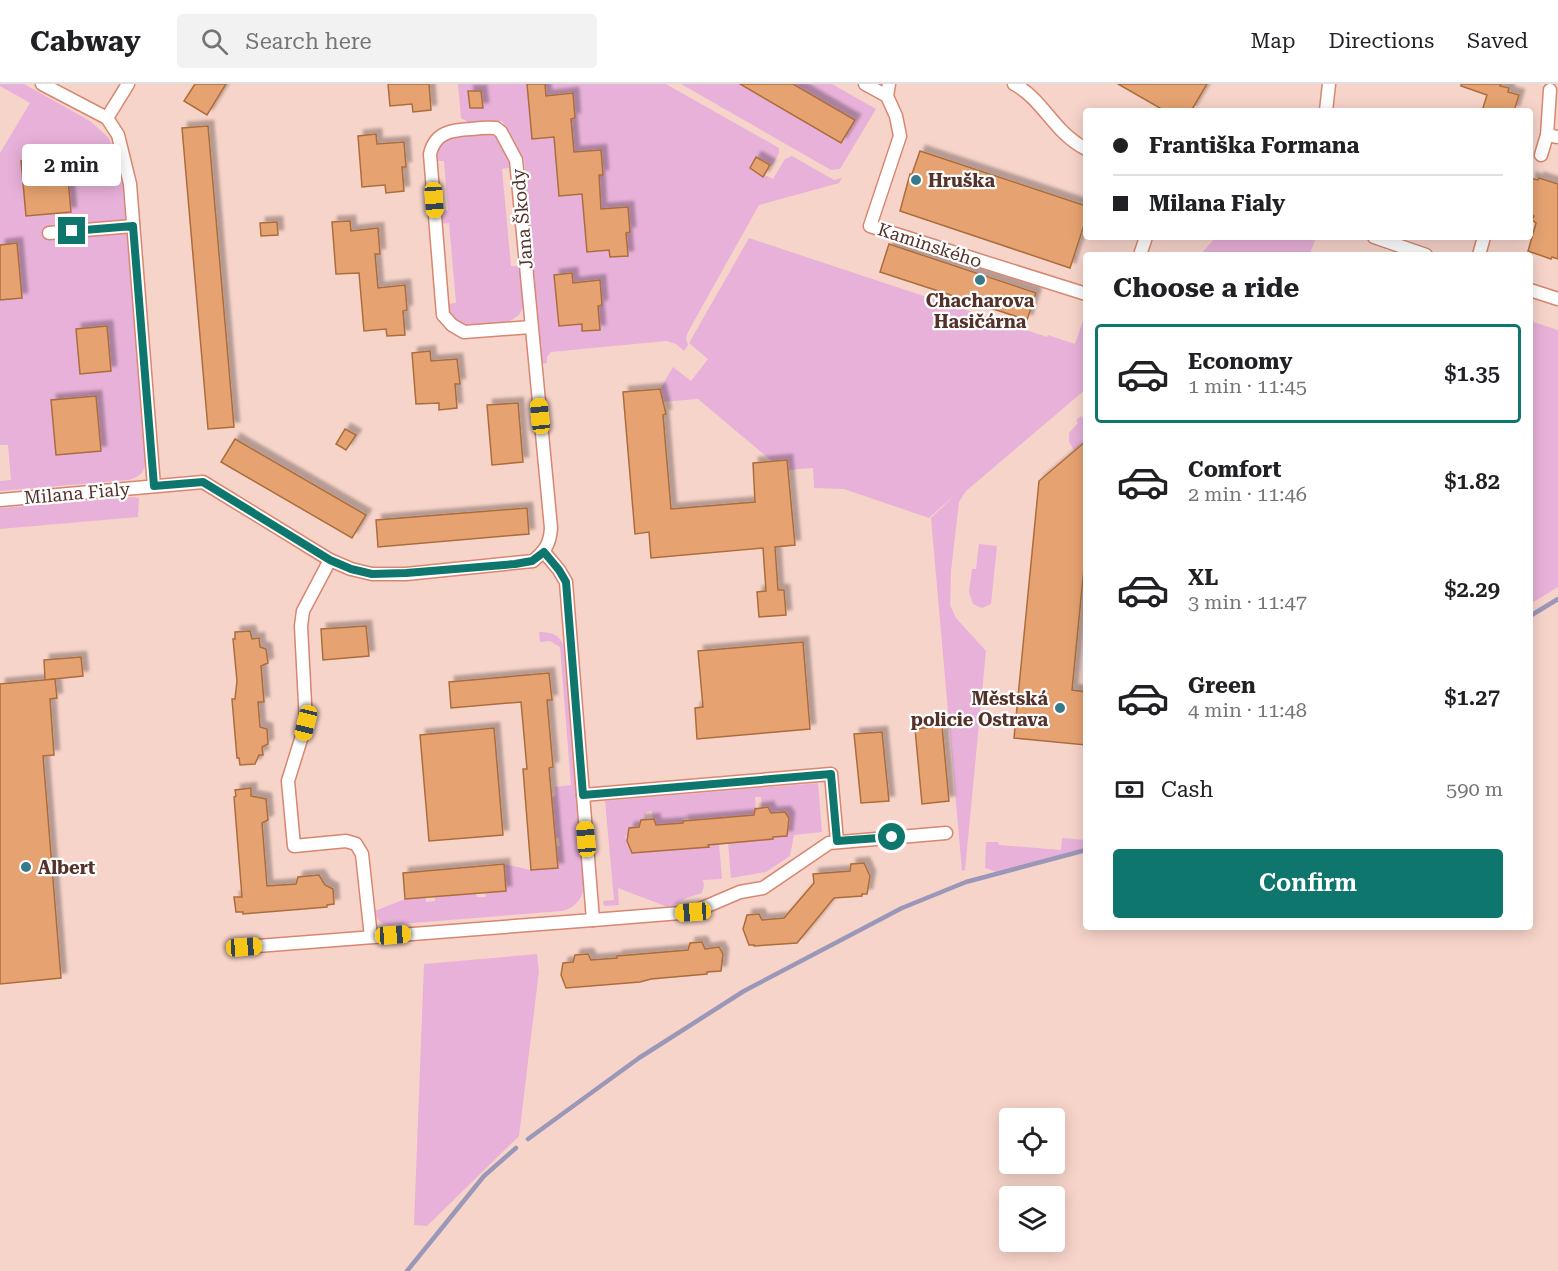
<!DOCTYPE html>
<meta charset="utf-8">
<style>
body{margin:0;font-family:"Roboto Serif",serif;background:#f2f2f2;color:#202124;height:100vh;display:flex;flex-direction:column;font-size:22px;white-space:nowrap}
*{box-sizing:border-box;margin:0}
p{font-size:20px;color:#757577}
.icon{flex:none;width:33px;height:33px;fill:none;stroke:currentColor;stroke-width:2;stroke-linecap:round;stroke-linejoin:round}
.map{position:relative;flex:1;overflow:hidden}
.details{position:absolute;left:1083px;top:168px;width:450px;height:678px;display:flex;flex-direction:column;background:#fff;border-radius:6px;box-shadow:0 3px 15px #0003}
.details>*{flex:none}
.guide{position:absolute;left:1083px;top:24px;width:450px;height:132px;border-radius:6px;box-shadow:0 3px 15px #0003;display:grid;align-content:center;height:132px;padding:0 30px;background:#fff}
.tools{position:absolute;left:999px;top:1024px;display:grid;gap:12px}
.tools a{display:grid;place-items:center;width:66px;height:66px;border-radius:6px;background:#fff;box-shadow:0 3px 15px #0003;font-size:30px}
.end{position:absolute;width:27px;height:27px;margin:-14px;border:8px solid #0f766e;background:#fff;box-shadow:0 0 0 3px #fff}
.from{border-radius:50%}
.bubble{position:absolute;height:42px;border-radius:6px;background:#fff;box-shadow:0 3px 15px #0003;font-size:20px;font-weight:600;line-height:42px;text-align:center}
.car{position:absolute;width:18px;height:36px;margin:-18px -9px;border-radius:8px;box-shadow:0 0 4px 2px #0007;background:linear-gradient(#f5c518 24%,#345 0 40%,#f5c518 0 76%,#345 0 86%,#f5c518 0)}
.guide b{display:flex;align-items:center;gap:21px;height:57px;font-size:22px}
.guide b+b{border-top:2px solid #e0e0e0}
.guide i{width:15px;height:15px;background:#202124}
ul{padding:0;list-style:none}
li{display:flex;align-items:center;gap:18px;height:99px;margin:0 12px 9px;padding:0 18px;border:3px solid transparent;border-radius:6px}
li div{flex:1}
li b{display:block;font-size:22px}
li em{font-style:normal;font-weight:600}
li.active{border-color:#0f766e}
li>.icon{width:54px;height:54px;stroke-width:1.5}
h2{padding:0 30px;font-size:27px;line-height:72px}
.pay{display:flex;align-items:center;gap:15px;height:66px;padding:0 30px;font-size:22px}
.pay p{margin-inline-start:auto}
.action{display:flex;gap:12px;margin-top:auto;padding:12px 30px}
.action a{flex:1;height:69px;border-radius:6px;background:#0f766e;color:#fff;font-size:24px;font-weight:600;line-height:69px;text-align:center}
header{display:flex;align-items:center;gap:36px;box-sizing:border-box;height:84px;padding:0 30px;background:#fff;border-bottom:2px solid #e0e0e0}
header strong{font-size:28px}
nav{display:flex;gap:33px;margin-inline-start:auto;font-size:21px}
.search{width:420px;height:54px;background:#f2f2f2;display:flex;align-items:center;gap:15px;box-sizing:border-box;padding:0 21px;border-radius:6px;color:#757577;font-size:22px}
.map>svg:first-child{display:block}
</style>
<header>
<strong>Cabway</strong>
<div class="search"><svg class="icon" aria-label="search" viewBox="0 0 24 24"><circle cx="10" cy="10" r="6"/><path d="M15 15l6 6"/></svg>Search here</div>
<nav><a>Map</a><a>Directions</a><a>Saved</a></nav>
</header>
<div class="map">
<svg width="1558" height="1187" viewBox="0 0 1558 1187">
<defs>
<filter id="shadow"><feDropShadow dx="5.5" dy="-5.5" stdDeviation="1.5" flood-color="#0004"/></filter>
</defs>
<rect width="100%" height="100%" fill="#f7d4ca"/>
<!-- green -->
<g fill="#e8b1d9">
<path d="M0,0H24L90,37L108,53L117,71L122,91L146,376C145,388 140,393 128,396L0,407V397L11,396L8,361H0V69L30,19L0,2Z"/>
<polygon points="458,0 666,0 779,64 779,69 772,82 756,72 750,83 773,95 785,75 792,72 834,96 842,94 839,99 759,121 688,248 686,254 688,261 684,267 676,260 666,257 551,268 547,273 547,279 542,280 524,75 502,37 470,39 461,34"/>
<polygon points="681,0 832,0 876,25 840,85 831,86"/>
<path d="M491,50C504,56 507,71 512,83L502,85L511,182H521L524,222L519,231L509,238L463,241L449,229L446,220L456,219L449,139L439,140L438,128L448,126L444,77H433C436,48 470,50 491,50Z"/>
<polygon points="1216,153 1314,153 1315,157 1309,171 1200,171"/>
<polygon points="749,154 1047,253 1048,251 1075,260 1086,228 1086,305 966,407 959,418 951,487 950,521 956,534 986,567 965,786 962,787 931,434 958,408 929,434 844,405 814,404 813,384 788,386 773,378 698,315 661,318 660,305 673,283 691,297 708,275 689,259"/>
<polygon points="1530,237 1558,246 1558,503 1530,520"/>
<polygon points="1081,332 1086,338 1086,356 1074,366 1069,358 1069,349 1078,339 1076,336"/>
<polygon points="134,413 139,414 138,433 0,445 0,424"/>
<polygon points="979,460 997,462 991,520 982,524 973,520 969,508 972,485 976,485"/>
<path d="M539,548C553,548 562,552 565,566L584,798C584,813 577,823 562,827L387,841C380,839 376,835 375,827L405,815L426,813V818L435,817V812L476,809L477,813H486L485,809L506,807L504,780L531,786L557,783L556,763L560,762L559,754H555L551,713L556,712L555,703L571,701L560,563L550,557L540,558Z"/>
<polygon points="818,699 822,748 794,751 790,772 766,788 731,794 728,759 773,755 788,732 785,728 771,730 768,723 762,724 761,713 755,713 756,724 754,731 689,736 688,734 682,735 683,739 656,741 653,735 652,727 646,728 647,736 641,736 639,742 629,744 629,751 625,752 631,769 719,759 722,795 703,796 704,802 702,809 686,814 670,824 618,804 619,821 604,822 603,817 614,816 605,717"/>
<polygon points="1062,754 1086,756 1086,764 997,788 985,784 986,758 998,758 999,761 1061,766"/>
<polygon points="537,870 539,887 519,1052 427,1142 414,1141 424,880"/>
</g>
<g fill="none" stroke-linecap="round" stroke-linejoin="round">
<!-- stream -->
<g stroke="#9b97b8" stroke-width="4.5">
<polyline points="1530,532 1558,515"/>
<polyline points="528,1055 639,974 744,907 902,824 966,798 1086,766"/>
<polyline points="407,1187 484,1092 516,1064"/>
</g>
</g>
<!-- building -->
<g fill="#e6a371" stroke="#ac6d3c" stroke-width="1.5" filter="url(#shadow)">
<polygon points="195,0 226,0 207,31 184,17"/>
<polygon points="388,0 429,0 431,26 413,28 412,20 390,22"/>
<polygon points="527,0 545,0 546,12 573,9 575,34 571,35 574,68 601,66 603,91 599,91 601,125 628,123 630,148 626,149 628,172 610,173 609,166 587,168 582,110 559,112 554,53 532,55"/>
<polygon points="740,0 793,0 855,36 841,59"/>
<polygon points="1118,0 1207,0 1191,27 1165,27"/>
<polygon points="1461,0 1501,0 1500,2 1509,4 1508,8 1519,11 1514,27 1482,27 1487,11 1461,2"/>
<polygon points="468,7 481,7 483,24 470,24"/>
<polygon points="208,42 234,343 208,345 182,44"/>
<polygon points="376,50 377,60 404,58 406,83 402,83 404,107 386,109 385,101 362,103 358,52"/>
<polygon points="920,67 1086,122 1086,135 1070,184 900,127 910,90 912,90"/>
<polygon points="66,73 71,128 26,132 21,77"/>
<polygon points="756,73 770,81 763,93 750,84"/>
<polygon points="1530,94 1538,96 1539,94 1558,100 1558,175 1552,173 1551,175 1528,167 1536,139 1532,136 1534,132 1530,129"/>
<polygon points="350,137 351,147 378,144 380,170 375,170 378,204 405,201 407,226 403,227 405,251 387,252 386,245 364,247 359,189 336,190 332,138"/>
<polygon points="277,138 278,151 261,152 260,139"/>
<polygon points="17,159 22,214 0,216 0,161"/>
<polygon points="889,160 1036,209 1027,236 880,188"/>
<polygon points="572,189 573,199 600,196 602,221 598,222 600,246 582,247 582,240 559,242 554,191"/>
<polygon points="107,242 111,287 80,290 76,245"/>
<polygon points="430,267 431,277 457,275 460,300 455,300 457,324 439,326 439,319 416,320 412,269"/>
<polygon points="660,305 666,330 663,331 671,425 755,418 753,379 787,376 795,461 775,463 778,506 784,506 786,531 759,533 757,508 766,507 763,464 651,474 649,448 635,450 623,308"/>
<polygon points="96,312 101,367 56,371 51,316"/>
<polygon points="518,319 523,378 492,381 487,321"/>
<polygon points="345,345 356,351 346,366 336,360"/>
<polygon points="235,355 366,431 352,454 221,378"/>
<polygon points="1086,357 1086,463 1072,606 1086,608 1086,661 1014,654 1039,397"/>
<polygon points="527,424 529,450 378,463 376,436"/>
<polygon points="366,542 369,572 323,576 321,545"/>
<polygon points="250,547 252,555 259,554 260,563 266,565 268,579 261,582 264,618 258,618 260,643 267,645 268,660 262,663 263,671 259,671 255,680 240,681 239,674 237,674 232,615 235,615 237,597 233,555 235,555 235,548"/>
<polygon points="803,558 810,645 697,655 695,624 703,623 698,567"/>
<polygon points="81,573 83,592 45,596 44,576"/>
<polygon points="549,589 552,616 547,616 553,683 549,684 558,784 531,786 523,685 527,685 521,618 451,624 449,598"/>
<polygon points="55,595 57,614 50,615 54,671 43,672 61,894 0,900 0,600"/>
<polygon points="942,642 949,717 922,720 915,645"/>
<polygon points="494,644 503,751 429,757 420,651"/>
<polygon points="882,648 889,717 861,719 854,650"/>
<polygon points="251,704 251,712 266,715 268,736 262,739 267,802 296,800 298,793 319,791 325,801 333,805 334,820 327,821 327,823 243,830 243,828 236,828 234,813 242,813 234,713 236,712 235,706"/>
<polygon points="768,723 771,729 785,728 789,734 787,752 773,753 773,755 708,761 709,763 632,769 627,757 629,744 639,743 641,736 654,735 656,741 683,739 683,737 754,731 755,725"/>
<polygon points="864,779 870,792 867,810 862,810 862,812 834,814 797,859 754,862 754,861 749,861 743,845 747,831 759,830 762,836 784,834 814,799 813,790 850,787 851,780"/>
<polygon points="504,780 506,807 405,815 403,789"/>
<polygon points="702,858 705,865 719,863 723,870 721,887 707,888 707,890 651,895 640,898 566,904 561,891 563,879 573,878 575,871 588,870 591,876 617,874 617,872 688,866 690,859"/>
</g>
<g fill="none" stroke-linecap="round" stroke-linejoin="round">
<defs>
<g id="minor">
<polyline points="42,0 107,34 118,51 130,100 154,402"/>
<polyline points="865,0 887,12"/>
<polyline points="889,0 887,12 896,32 900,52 870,142 1086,210"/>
<path d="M1014,0C1044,16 1053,48 1086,65"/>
<polyline points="1550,6 1547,51 1558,53"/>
<polyline points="1326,27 1329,0"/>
<polyline points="107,34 128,0"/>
<polyline points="1541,71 1547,51"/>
<polyline points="49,149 133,142"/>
<polyline points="1374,153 1426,171"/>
<polyline points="1140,171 1146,153"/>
<polyline points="1479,171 1484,153"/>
<polyline points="1530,206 1558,215"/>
<path d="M0,416L203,398L330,476L351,485L372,490H406L533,477C545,467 550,460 551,444L516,76L501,48L496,44C488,43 479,44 471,45C452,46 435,48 430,70L443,231L452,241L464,248L531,243"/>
<polyline points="330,476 303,527 301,542 306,639 288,697 294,762 346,757 356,760 362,770 371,853"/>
<polyline points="583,711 831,690 837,757"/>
<polyline points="593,836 693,828 740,808 763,804 829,759 946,749"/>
<polyline points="244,863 593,836 566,498 559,486 544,468"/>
</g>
</defs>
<!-- minor casing -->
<use href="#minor" stroke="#d68770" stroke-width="15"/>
<!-- minor -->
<use href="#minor" stroke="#fff" stroke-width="12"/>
</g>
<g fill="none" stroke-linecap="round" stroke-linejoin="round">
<!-- route -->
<polyline stroke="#0f766e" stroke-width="8" points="72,147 133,142 154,402 203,398 330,476 351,485 372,490 406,489 515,480 532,477 544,468 559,486 566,498 583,711 831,690 837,757 892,753"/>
</g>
<!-- markers -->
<g fill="#377a8b" stroke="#fefefe" stroke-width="2">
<circle cx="916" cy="96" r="6"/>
<circle cx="980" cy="196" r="6"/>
<circle cx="1060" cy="624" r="6"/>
<circle cx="26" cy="783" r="6"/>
</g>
<g text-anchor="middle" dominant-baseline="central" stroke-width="4.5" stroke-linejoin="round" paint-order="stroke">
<!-- poi labels -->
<g font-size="18" font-weight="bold" fill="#543229" stroke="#fefefe" text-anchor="start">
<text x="928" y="96">Hruška</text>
<text x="980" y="216" text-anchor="middle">Chacharova<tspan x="980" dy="21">Hasičárna</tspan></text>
<text x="1048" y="614" text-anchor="end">Městská<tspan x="1048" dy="21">policie Ostrava</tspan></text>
<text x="38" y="783">Albert</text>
</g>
<!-- street labels -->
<g font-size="18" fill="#543229" stroke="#fefefe">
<text transform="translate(522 135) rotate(-95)">Jana Škody</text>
<text transform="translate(930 161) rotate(18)">Kaminského</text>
<text transform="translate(77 409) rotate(-5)">Milana Fialy</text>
</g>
</g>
</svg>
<div class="tools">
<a><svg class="icon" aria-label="locate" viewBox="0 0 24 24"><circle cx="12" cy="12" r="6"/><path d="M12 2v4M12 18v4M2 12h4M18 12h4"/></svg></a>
<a><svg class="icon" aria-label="layers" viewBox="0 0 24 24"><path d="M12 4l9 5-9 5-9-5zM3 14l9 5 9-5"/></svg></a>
</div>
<i class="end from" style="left:892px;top:753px"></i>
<i class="end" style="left:72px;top:147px"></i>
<div class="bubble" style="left:22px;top:60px;width:99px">2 min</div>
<i class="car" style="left:434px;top:116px;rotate:176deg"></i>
<i class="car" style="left:540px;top:332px;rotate:354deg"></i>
<i class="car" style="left:306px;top:639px;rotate:194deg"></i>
<i class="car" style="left:586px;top:755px;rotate:355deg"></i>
<i class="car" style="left:693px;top:828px;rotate:266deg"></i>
<i class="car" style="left:393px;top:851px;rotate:86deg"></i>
<i class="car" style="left:244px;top:863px;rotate:86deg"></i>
<div class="guide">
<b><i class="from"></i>Františka Formana</b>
<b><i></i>Milana Fialy</b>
</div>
<section class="details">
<h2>Choose a ride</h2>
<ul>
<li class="active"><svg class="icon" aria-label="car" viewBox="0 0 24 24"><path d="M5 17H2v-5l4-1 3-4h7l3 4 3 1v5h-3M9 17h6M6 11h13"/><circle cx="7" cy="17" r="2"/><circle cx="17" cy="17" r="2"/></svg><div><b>Economy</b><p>1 min · 11:45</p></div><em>$1.35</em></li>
<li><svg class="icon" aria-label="car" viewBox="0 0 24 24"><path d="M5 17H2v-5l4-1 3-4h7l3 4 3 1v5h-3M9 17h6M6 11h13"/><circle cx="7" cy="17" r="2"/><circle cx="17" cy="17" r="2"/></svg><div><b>Comfort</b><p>2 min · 11:46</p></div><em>$1.82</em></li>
<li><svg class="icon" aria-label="car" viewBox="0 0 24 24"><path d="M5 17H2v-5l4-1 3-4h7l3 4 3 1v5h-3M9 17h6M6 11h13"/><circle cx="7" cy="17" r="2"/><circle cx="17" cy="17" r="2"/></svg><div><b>XL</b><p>3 min · 11:47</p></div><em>$2.29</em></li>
<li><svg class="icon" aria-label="car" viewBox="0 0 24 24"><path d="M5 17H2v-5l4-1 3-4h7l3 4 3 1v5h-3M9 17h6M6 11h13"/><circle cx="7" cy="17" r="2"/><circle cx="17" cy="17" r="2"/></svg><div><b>Green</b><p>4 min · 11:48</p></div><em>$1.27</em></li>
</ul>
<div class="pay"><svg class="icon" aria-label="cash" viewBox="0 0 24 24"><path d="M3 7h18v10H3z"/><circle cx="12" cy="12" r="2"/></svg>Cash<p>590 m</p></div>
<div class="action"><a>Confirm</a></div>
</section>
</div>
